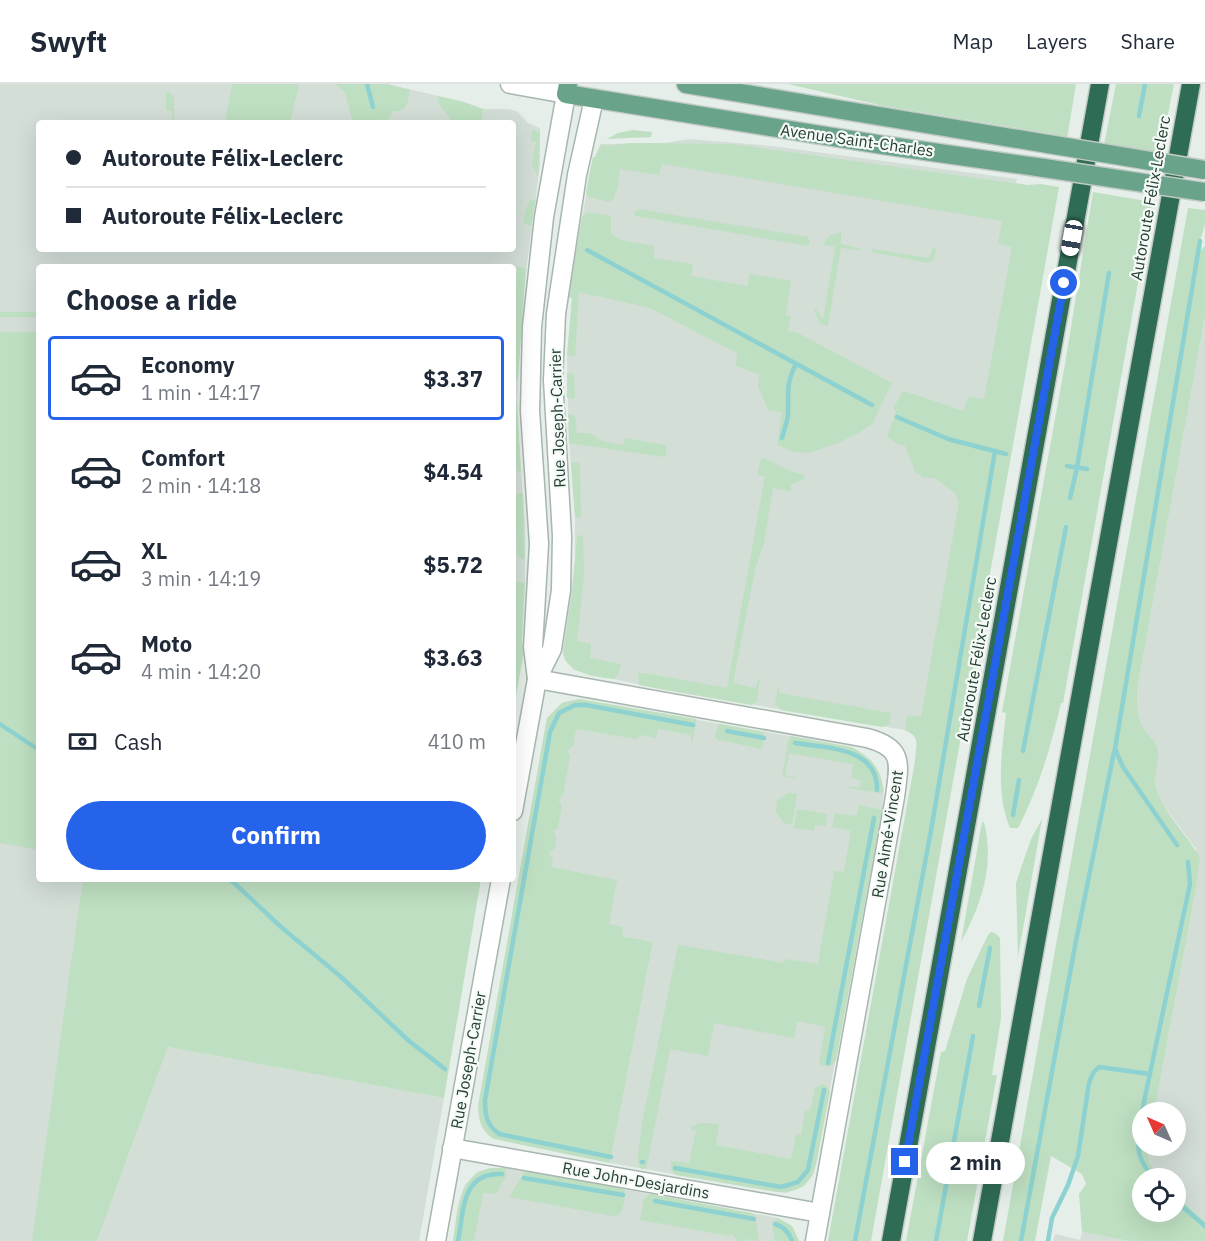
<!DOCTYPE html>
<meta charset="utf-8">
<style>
body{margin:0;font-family:"IBM Plex Sans",sans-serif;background:#f2f2f3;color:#1f2937;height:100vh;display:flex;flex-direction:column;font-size:22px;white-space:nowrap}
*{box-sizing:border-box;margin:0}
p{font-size:20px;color:#747a83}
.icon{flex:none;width:33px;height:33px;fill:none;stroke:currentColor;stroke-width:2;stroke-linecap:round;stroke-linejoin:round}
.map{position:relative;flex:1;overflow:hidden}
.sheet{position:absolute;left:36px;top:180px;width:480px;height:618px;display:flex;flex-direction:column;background:#fff;border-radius:6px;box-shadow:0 6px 24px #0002}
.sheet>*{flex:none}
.hud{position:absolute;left:36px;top:36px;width:480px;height:132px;border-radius:6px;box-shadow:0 6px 24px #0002;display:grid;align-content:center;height:132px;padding:0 30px;background:#fff}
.needle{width:39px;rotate:315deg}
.buttons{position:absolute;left:1132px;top:1018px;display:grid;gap:12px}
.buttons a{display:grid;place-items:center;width:54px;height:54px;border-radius:50%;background:#fff;box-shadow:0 6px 24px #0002;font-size:30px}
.end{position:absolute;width:27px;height:27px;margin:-14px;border:8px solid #2563eb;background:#fff;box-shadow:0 0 0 3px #fff}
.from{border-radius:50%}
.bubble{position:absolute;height:42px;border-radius:21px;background:#fff;box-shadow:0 6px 24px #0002;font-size:20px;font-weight:800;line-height:42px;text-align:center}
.car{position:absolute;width:18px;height:36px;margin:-18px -9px;border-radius:8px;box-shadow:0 0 4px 2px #0007;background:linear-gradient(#fff 24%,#345 0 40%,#fff 0 76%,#345 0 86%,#fff 0)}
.hud b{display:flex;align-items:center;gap:21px;height:57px;font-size:22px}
.hud b+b{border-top:2px solid #e0e1e3}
.hud i{width:15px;height:15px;background:#1f2937}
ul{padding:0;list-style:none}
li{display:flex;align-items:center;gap:18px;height:84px;margin:0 12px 9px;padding:0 18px;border:3px solid transparent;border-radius:6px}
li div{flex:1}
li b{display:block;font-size:22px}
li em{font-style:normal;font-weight:800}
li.on{border-color:#2563eb}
li>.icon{width:54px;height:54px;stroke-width:1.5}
h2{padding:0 30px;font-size:27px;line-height:72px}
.pay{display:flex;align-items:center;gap:15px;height:66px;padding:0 30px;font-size:22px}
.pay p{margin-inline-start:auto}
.primary-button{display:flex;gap:12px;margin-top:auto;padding:12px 30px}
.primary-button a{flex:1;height:69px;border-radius:36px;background:#2563eb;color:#fff;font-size:24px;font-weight:800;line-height:69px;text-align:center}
header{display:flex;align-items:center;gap:36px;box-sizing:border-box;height:84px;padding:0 30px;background:#fff;border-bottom:2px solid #e0e1e3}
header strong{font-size:28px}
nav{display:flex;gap:33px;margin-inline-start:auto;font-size:21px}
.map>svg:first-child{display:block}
</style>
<header>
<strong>Swyft</strong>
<nav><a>Map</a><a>Layers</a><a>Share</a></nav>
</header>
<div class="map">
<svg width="1205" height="1157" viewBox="0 0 1205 1157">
<rect width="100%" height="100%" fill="#e5eee8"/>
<!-- built -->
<g fill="#d3ded7" fill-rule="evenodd">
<path d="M0,0H387L464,18L480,25H509L518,28L528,39L540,44V81L522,217L518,296L517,332L525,440V499L513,497V183H39V264L0,256ZM39,39H513V165H39Z"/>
<polygon points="690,55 772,62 1017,95 1016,99 1027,101 922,660 916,652 905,646 664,606 582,588 574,586 565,576 563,565 575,477 575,433 569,356 567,275 572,214 568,213 593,73 595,73 601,60 665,59"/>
<polygon points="1205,232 1205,1137 1176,1112 1176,1095 1161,1095 1149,1077 1147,1062 1176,1062 1176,1029 1154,1029 1195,810 1196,765 1161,718 1155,701 1154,688 1158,672 1138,635 1137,624 1138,600"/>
<polygon points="579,615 851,663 871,676 880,691 884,706 882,726 816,1080 814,1089 810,1095 804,1102 796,1105 786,1109 777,1108 610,1079 653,858 512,830 547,634 562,619"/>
<polygon points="0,652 39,678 39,795 95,795 32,1157 0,1157"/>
<polygon points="168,963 444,1014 419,1157 97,1157"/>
<polygon points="491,1084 510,1084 778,1134 792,1142 799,1157 453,1157 462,1109 465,1101 477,1088"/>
<polygon points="1082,1148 1130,1157 1053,1157 1055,1150 1080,1156"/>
</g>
<!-- green -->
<g fill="#bedfc1">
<polygon points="232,0 299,0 290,39 225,39"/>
<path d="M335,0H387L410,6C408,18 407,29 393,27L387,38L381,35L379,39H353L345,8Z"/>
<polygon points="788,0 1076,0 1067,55 1052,52 1052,50 884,22"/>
<polygon points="1116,0 1174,0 1160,70 1104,61"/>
<polygon points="169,8 174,13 174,38 172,37 172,27 166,26 166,9"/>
<polygon points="437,12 464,18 483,25 481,39 454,39 440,22"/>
<polygon points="532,46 540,48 538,93 532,80 536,58 531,57"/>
<polygon points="633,46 652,48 651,53 607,55 618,49"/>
<path d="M630,59L732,60L1027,101L1041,100L1059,103L871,1157H828L915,677C916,661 921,653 905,646L907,631L921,633L959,418L955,409L935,394H923L915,388L905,362L895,359L887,352L896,328L893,325L902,308L904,307L963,327L969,313L984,315L1012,163L998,160L1002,137L662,80L659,91L620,85L617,105L613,116L608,118L589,113L586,108L593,73H595L601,60L607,62Z"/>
<path d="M1093,108L1152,118V120L1063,619H1061C1051,662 1039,704 1018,744H1010C995,708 1002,667 1006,629L1002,628L1065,280Z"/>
<path d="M536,115L531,142L524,140C523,133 526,121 531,116Z"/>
<path d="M1188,124L1205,126V140L1196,170L1205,162V232L1138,600C1137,618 1135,633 1146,648C1149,653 1155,657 1157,663C1161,676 1152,690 1156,704C1164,730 1187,750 1200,774L1195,810L1154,1029H1143V1062H1147L1149,1077L1161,1095H1143V1128H1176V1112L1205,1137V1157H1130L1082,1148L1079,1110L1086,1100L1082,1090L1051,1072L1035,1157H1003Z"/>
<polygon points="638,125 808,153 810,158 808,162 635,132 634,128"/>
<polygon points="587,128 611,132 611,150 621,156 654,162 654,174 693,180 691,192 747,202 750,190 791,197 786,231 791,232 788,247 798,249 892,299 872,340 857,350 838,359 809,369 793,368 777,361 782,328 768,326 758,302 759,290 736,282 737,269 650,224 579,208 575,272 567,271 572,214 568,213 582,133"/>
<polygon points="841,148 841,160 860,164 859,166 841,164 828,242 820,239 814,226 816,225 823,236 835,163 823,161 830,151"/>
<polygon points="933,164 936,165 934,175 928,179 872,168 872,165 929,174"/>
<polygon points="517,183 526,184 518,296 513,295 513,215"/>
<rect x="0" y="228" width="39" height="5"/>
<polygon points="0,248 39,248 39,766 0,759"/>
<polygon points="567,289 574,290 575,313 573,315 567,314"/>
<polygon points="517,318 521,387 519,388 513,384 513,320"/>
<polygon points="572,330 575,332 577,349 590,349 602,357 623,361 625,354 665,361 667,362 665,373 569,359 568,331"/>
<polygon points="764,374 792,388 805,391 803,396 791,400 791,407 773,404 764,459 755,486 733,599 756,604 758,595 760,595 757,617 751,621 639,601 638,589 645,589 727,604 765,392 757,391 761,375"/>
<polygon points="571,378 580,379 581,434 575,433"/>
<polygon points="519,409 523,409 525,476 520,474 517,470 515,413"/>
<path d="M577,451L583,452L584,491L577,557L591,560L590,574L621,580L619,589L614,595C596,593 569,590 563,570L573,503Z"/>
<polygon points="513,497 525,499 522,557 524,567 513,629"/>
<polygon points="779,599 779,609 891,629 889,640 882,643 781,626 775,620"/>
<path d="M579,615L696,635V638L693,658L691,657V651L658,645L656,654L642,651L636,655L576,645L573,662L567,667L570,672L563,711L558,716L562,721L558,744L553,747L556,752L555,764L549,769L553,775L551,783L617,796L609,840L623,843L622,852L653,858L610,1079L494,1055C481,1047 479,1037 478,1022L547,634L562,619Z"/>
<polygon points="720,640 764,648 763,665 718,656 715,653 718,641"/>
<path d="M791,652L851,663C870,672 883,686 883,708L880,709L849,704V702L860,704L861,696L851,694L853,680L789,669L785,691L795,693V694L782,692L789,654Z"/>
<polygon points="788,709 797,710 792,741 784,739 776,728 777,717"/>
<polygon points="859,721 882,726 836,977 829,983 819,980 825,943 797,937 794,954 714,939 708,972 670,965 647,1081 644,1085 641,1085 638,1080 638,1070 643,1034 678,861 784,879 785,875 818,880 834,787 844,788 851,747 832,743 835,729 856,732"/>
<polygon points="797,725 827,730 826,742 815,741 814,747 794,744"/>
<polygon points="1042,735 1018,873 1016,799 1031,755"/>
<path d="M982,738H984C995,781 981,821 961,858Z"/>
<polygon points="83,795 481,795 444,1014 168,963 97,1157 32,1157"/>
<polygon points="991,848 995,849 1000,854 1001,934 992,991 997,991 967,1157 906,1157 941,968 945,967 967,895 988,851"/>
<path d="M822,1000L826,1002L830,1008C827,1023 824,1039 821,1054C816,1083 814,1110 777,1108L676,1091L671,1086V1077L689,1079L696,1047L690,1045C698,1036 708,1040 719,1040L716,1061L791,1075L796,1050L801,1051L805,1028L811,1024L815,1004Z"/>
<path d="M491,1084H506V1092L496,1110L483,1109L474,1157H453C458,1128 456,1092 491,1084Z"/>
<path d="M528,1087L624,1105C626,1112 624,1124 619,1131L613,1132L509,1113L524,1089Z"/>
<polygon points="650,1110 752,1129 755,1132 759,1157 747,1155 746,1157 737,1157 732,1150 729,1152 640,1136 644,1115"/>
<polygon points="778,1134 792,1142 799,1157 775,1157 772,1140"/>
</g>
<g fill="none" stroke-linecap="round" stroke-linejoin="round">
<!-- stream -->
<g stroke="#8dd2d0" stroke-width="4.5">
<polyline points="367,0 373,23"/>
<polyline points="1139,32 1145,0"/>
<polyline points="587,166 872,321"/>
<polyline points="897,333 948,355 1006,370"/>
<path d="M782,354C784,347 787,338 788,331C789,308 785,302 796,280"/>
<polyline points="1067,382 1087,385"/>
<polyline points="1070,414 1077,384 1109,189"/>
<polyline points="0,640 39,666"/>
<polyline points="727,647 764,654"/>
<path d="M795,659C826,664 878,663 877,706"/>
<polyline points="1023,667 1066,443"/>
<polyline points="1013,731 1019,696"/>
<polyline points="1177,761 1123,683 1115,665 1200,157"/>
<polyline points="230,795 281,843 340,892 409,957 445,985"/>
<polyline points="979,922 990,864"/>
<polyline points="828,979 874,734"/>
<path d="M611,1073L499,1050C486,1040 485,1031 485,1016L550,648L559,629L575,621H586L693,641"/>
<polyline points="642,1078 643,1078"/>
<polyline points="675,1084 781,1103 798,1098 808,1086 824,1006"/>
<polyline points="524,1094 623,1111"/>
<path d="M1154,1095C1133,1069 1138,1063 1141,1032L1190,800L1188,778"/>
<polyline points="655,1117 754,1135"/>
<polyline points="1176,1117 1205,1142"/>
<path d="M775,1140C784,1143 789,1148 792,1157"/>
<path d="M458,1157C464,1127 461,1088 502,1090"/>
<polyline points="855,1157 932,741 995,367"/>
<polyline points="936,1157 973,952"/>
<polyline points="1021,1157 1075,862 1114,668"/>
<polyline points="1048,1157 1052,1134 1068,1101 1078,1072 1089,999 1093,989 1099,983 1150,990"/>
</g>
<defs>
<g id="minor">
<polyline points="510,0 566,10 544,133 532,243 530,327 539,460 533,563 537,595 513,727"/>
<path d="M537,595L867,654C905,664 899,680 895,713L815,1157"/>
<polyline points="537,595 552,565 561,506 562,452 553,296 556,230 577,91 594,15"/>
<polyline points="452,1064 820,1129"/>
<polyline points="436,1157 501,795"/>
</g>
<g id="major">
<polyline points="568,0 566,10 883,61 1044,84"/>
<polyline points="686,0 1048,60"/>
</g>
<g id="highway">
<polyline points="891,1157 1100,0"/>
<polyline points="982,1157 1191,0"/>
</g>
</defs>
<!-- minor casing -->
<use href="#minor" stroke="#a7b6ae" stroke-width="21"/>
<!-- major casing -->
<use href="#major" stroke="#c2cac6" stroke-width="21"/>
<!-- highway casing -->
<use href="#highway" stroke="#c2cac6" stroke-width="21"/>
<!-- minor -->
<use href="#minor" stroke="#fff" stroke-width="18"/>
<!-- major -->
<use href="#major" stroke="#69a389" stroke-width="18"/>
<!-- highway -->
<use href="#highway" stroke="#2f6c54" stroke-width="18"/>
<defs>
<g id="major-bridge">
<polyline points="1048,60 1205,86"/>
<polyline points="1044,84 1205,108"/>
</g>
</defs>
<!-- major-bridge casing -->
<use href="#major-bridge" stroke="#c2cac6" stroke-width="21" stroke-linecap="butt"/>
<!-- major-bridge -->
<use href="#major-bridge" stroke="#69a389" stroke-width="18"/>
</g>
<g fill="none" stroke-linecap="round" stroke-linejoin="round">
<!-- route -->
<polyline stroke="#2563eb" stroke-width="8" points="905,1078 1064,199"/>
</g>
<g text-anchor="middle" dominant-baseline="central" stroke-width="4.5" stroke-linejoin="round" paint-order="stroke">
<!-- street labels -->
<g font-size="16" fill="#244033" stroke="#f5faf7">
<text transform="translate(857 56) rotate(8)">Avenue Saint-Charles</text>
<text transform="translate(1150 114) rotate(-80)">Autoroute Félix-Leclerc</text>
<text transform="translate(557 334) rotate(-92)">Rue Joseph-Carrier</text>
<text transform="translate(976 575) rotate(-80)">Autoroute Félix-Leclerc</text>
<text transform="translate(887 750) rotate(-81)">Rue Aimé-Vincent</text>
<text transform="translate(468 976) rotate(-80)">Rue Joseph-Carrier</text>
<text transform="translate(636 1096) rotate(10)">Rue John-Desjardins</text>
</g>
</g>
</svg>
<div class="buttons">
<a><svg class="needle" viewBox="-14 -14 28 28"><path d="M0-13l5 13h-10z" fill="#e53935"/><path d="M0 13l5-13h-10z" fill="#747a83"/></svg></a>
<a><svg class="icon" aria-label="locate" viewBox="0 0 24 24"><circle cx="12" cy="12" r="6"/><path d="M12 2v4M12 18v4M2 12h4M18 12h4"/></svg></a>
</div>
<i class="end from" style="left:1064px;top:199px"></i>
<i class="end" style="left:905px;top:1078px"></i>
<div class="bubble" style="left:926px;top:1058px;width:99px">2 min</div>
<i class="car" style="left:1072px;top:154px;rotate:190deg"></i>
<div class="hud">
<b><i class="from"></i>Autoroute Félix-Leclerc</b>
<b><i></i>Autoroute Félix-Leclerc</b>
</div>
<section class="sheet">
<h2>Choose a ride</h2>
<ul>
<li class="on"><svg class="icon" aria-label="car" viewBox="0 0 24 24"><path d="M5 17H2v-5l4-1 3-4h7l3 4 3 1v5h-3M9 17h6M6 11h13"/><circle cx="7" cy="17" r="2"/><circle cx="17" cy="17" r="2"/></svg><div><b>Economy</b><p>1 min · 14:17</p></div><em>$3.37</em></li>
<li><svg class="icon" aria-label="car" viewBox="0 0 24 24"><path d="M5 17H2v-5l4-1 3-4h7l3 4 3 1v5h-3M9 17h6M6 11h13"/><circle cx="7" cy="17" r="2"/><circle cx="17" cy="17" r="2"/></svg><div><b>Comfort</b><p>2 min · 14:18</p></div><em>$4.54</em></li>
<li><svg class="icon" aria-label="car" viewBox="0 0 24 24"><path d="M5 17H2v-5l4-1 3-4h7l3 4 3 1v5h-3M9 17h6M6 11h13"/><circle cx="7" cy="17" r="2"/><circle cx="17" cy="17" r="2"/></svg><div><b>XL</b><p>3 min · 14:19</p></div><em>$5.72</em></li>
<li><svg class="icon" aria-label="car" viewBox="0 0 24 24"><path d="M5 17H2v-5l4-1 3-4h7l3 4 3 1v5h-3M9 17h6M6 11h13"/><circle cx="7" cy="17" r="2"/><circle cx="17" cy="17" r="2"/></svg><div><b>Moto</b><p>4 min · 14:20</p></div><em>$3.63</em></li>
</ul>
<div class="pay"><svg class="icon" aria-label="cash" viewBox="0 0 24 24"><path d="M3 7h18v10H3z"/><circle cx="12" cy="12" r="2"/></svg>Cash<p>410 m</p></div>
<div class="primary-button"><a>Confirm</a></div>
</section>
</div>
